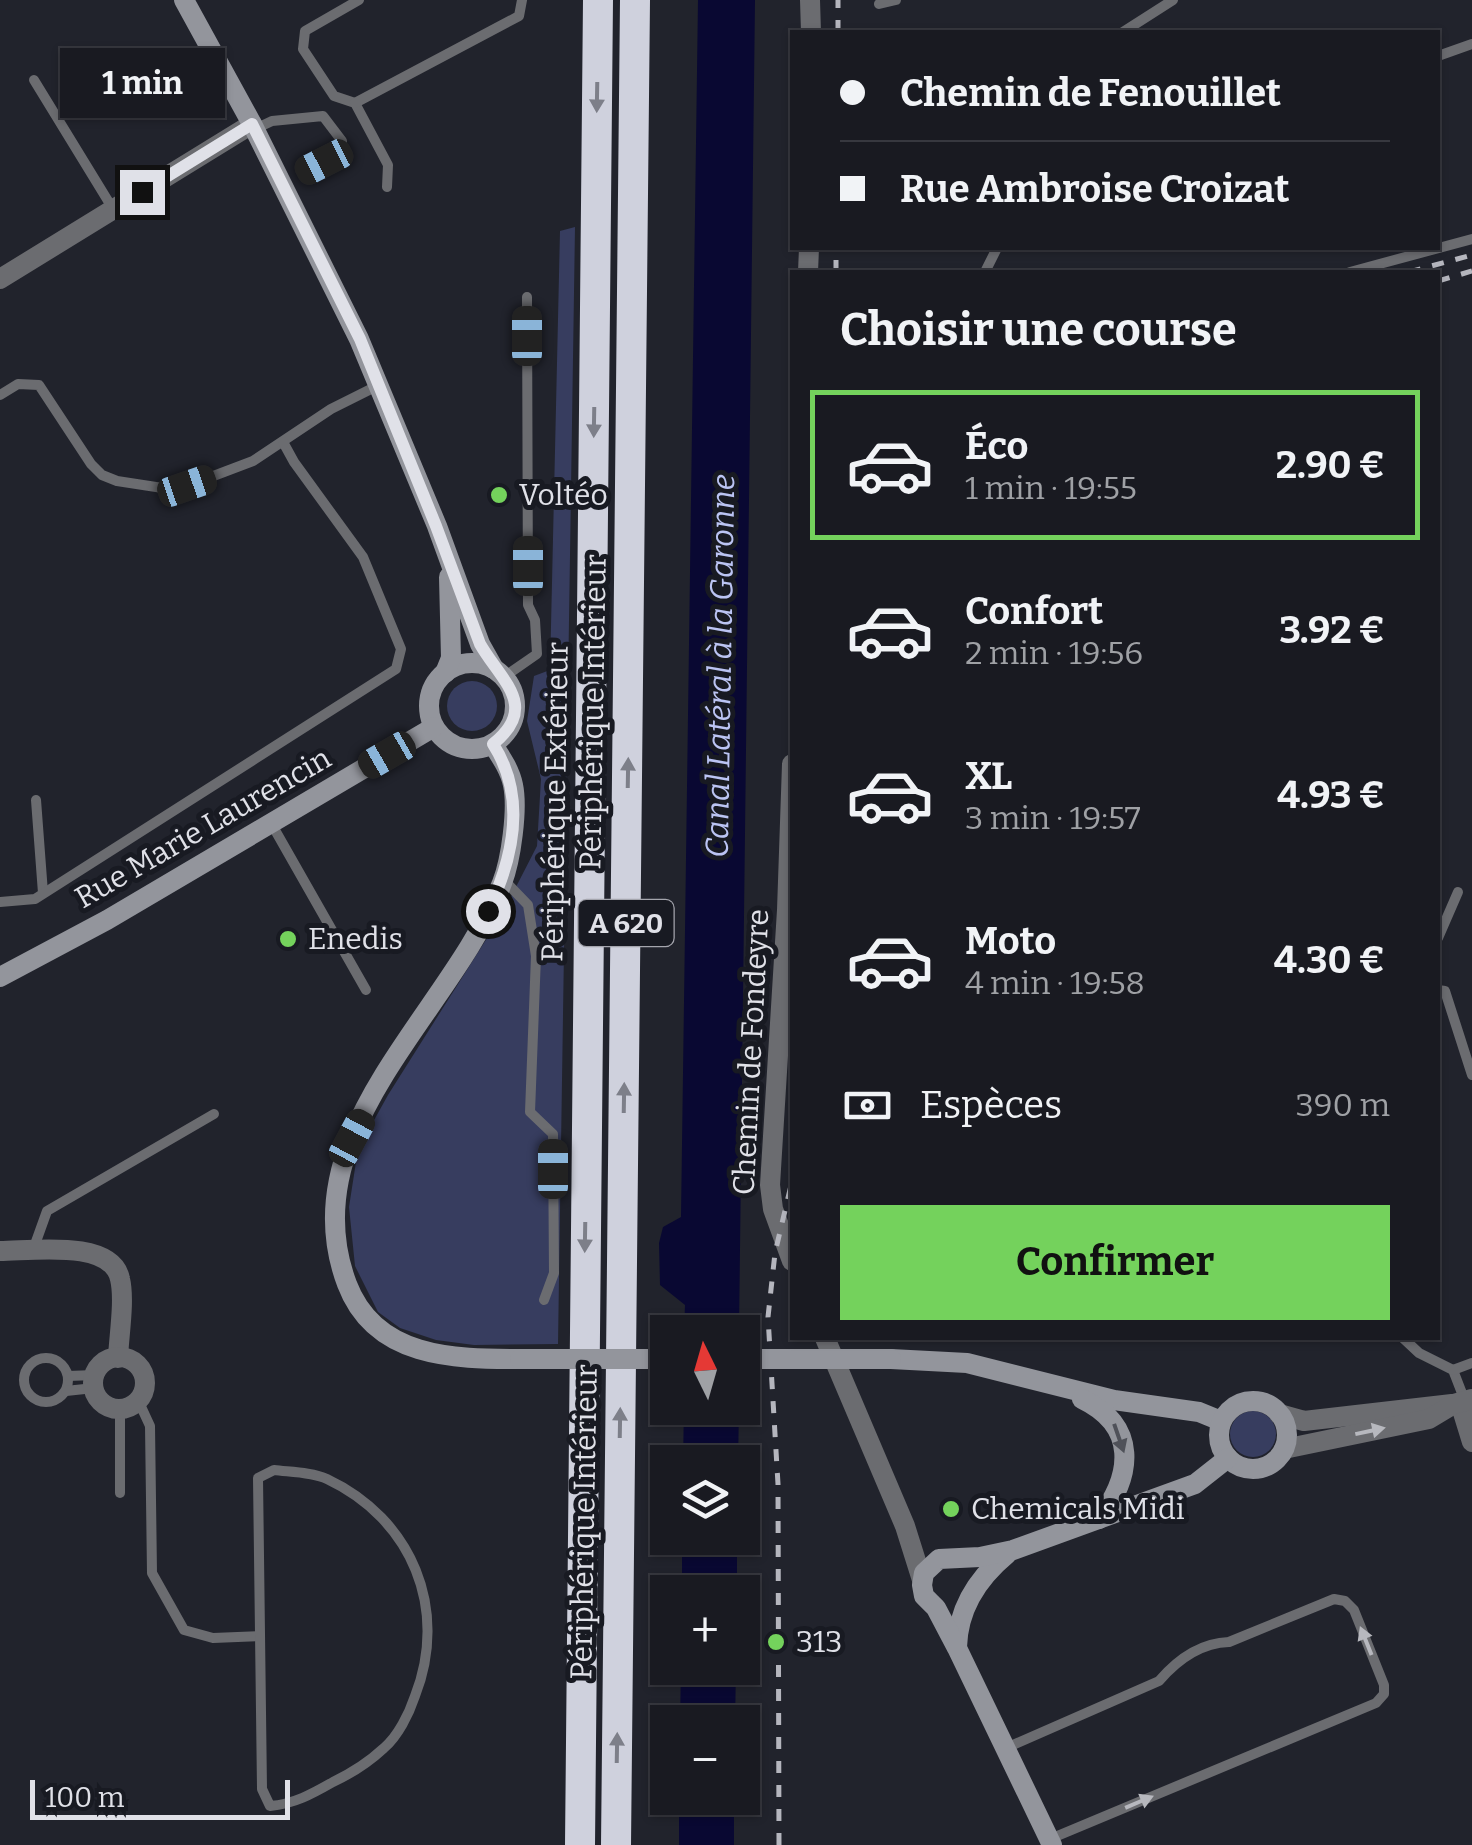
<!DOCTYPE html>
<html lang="fr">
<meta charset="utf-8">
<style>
body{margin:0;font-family:Bitter,serif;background:#26272e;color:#f1f3f6;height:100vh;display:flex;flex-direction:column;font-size:38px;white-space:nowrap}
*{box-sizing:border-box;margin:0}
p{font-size:32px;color:#9fa1a5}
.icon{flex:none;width:55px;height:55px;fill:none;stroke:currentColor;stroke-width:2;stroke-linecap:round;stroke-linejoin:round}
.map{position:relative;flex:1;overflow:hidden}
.details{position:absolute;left:790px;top:270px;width:650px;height:1070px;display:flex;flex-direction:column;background:#191a21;border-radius:0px;box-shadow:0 2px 8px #0004,0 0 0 2px #37383f}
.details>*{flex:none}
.hud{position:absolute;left:790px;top:30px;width:650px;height:220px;border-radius:0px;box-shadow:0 2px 8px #0004,0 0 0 2px #37383f;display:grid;align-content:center;height:220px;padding:0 50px;background:#191a21}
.needle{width:65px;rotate:355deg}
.controls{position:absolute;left:650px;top:1315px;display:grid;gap:20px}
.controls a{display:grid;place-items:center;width:110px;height:110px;border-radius:0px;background:#191a21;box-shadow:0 2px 8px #0004,0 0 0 2px #37383f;font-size:50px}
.scale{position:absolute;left:30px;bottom:25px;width:260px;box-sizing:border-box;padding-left:10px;border:5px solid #e0e1e8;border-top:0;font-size:28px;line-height:35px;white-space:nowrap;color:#e0e1e8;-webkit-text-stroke:8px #181a22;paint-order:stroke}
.end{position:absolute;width:45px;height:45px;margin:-22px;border:12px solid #e0e1e8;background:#111;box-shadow:0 0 0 5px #111}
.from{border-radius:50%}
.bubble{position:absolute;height:70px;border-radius:0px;background:#191a21;box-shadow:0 2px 8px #0004,0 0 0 2px #37383f;font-size:32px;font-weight:700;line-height:70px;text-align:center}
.car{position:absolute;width:30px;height:60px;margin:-30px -15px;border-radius:12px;box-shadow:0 0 8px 2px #0007;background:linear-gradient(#222 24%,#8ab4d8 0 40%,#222 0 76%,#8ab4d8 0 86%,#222 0)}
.hud b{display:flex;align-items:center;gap:35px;height:95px;font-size:38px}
.hud b+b{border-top:2px solid #37383f}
.hud i{width:25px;height:25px;background:#f1f3f6}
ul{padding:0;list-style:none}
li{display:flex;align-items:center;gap:30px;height:150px;margin:0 20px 15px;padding:0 30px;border:5px solid transparent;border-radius:0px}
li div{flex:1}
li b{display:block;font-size:38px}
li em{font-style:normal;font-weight:700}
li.on{border-color:#74d25c}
li>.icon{width:90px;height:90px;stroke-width:1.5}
h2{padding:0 50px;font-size:45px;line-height:120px}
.pay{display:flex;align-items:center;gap:25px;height:110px;padding:0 50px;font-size:38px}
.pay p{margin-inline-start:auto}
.button{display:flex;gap:20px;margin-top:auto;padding:20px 50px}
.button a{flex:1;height:115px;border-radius:0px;background:#74d25c;color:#111;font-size:40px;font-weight:700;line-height:115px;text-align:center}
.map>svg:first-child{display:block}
</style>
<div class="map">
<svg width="1472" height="1845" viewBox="0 0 1472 1845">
<rect width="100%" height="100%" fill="#21232c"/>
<!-- green -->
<g fill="#373d5f">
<polygon points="575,227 558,1344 474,1345 436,1340 400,1328 378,1312 355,1266 349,1207 358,1149 388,1095 501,916 537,846 541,779 527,721 534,676 550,670 560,231"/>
<circle cx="472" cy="706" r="25"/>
<circle cx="1253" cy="1434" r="23"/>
</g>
<!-- water -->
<g fill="#090832">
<polygon points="698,0 755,0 739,1332 684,1332 685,1305 660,1285 659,1243 663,1227 681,1217"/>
<polygon points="684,1408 739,1408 738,1462 683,1462"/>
<rect x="682" y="1538" width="55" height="54"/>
<polygon points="681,1668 736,1668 735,1722 680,1722"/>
<rect x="679" y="1798" width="55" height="47"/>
</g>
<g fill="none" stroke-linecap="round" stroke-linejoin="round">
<!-- lane -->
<g stroke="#6b6c70" stroke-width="10">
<polyline points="359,0 305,31 303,49 334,96 355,103 388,165 387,187"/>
<polyline points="879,4 896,0"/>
<polyline points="1123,32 1173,0"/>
<polyline points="1438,56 1472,44"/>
<polyline points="34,80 113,209"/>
<polyline points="355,103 519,16 522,0"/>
<polyline points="255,129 272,121 323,116 342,141 342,153 305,172"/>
<polyline points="985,272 997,248"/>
<polyline points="1350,272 1472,239"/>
<polyline points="0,395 18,384 39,385 91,464 102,475 117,481 169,489 187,486 253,461 331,409 379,385"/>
<polyline points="504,677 537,654 535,620 528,605 527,297"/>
<polyline points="36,800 43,893"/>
<polyline points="271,823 366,990"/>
<polyline points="504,880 528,905 536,956 530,1112 553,1134 554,1273 544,1300"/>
<polyline points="0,902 35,899 396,669 401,649 363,557 294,462 283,442"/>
<polyline points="1438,938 1458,892"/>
<polyline points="1438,990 1445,991 1472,1075"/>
<polyline points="33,1250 47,1211 214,1114"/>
<polyline points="1403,1338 1419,1353 1453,1370 1465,1401"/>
<circle cx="46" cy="1380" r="22"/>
<polyline points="1453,1370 1472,1363"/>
<polyline points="68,1376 95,1375"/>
<polyline points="66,1391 94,1388"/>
<polyline points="138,1400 150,1426 152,1573 184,1630 213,1638 260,1636"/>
<path d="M274,1470C290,1472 312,1472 327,1479C412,1519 449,1609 415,1696C409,1714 398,1736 384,1748C370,1761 350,1774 333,1782C312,1794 294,1804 270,1806L262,1789L258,1478Z"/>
<polyline points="120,1493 120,1409"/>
<path d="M1006,1748L1159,1681C1177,1660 1200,1643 1229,1642L1334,1599L1345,1601L1354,1610L1384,1685V1694L1376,1703L1050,1839"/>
</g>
<!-- street -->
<g stroke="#6b6c70" stroke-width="20">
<polyline points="810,0 811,32"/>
<polyline points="808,272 809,248"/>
<polyline points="0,279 252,124"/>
<polyline points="792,764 787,910 770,1185 773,1209 792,1261"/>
<path d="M0,1251C32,1251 112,1239 120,1279C125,1300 119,1335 118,1358"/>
<polyline points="825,1338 905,1526 922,1580"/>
<circle cx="119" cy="1383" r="26"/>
<polyline points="1460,1403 1472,1442"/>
<polyline points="1279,1414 1304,1421 1452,1404"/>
<polyline points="1284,1449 1429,1419 1454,1404 1472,1399"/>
</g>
<!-- secondary -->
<g stroke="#93959c" stroke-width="20">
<polyline points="184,0 252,124 359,339 437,526 480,644 494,669"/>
<circle cx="472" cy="706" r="43"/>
<polyline points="445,673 451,658 449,577"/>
<path d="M493,745C501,757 510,770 513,785C518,809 511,860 502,883C453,1012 289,1131 347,1284C375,1358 453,1359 520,1359"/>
<polyline points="0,977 107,920 434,727"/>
<polyline points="891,1359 967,1363 1114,1400 1199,1412 1221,1421"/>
<path d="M1082,1399C1138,1426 1133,1475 1099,1519"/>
<circle cx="1253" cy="1435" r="34"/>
<path d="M957,1647C958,1608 978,1578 1007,1554"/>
<polyline points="1052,1845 957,1648 936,1608 924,1596 922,1585 924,1573 939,1559 980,1557 1013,1550 1195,1484 1228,1458"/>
</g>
<!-- highway -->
<g stroke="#cfd1dd" stroke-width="30">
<polyline points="580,1845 598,0"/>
<polyline points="616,1845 635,0"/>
</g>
<!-- rail -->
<g stroke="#b5b6be" stroke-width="5" stroke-dasharray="12 12" stroke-linecap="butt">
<polyline points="838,32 838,0"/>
<polyline points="836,272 836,248"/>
<polyline points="1409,272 1472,255"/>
<polyline points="1438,281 1472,271"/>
<polyline points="779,1845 778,1484 768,1317 775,1253 792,1181"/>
</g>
<!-- secondary-bridge -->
<g stroke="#93959c" stroke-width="20">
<polyline points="520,1359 668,1359"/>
<polyline points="742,1359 891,1359"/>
</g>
</g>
<!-- one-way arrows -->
<defs><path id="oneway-solid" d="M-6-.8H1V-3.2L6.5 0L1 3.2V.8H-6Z" transform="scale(2.5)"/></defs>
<g fill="#7d7f89">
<use href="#oneway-solid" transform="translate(597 97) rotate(91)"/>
<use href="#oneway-solid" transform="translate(594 422) rotate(91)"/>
<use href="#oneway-solid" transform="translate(628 773) rotate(-89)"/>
<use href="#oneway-solid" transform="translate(624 1098) rotate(-89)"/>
<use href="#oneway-solid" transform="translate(585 1237) rotate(91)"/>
<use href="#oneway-solid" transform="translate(620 1423) rotate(-89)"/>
<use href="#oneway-solid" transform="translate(617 1748) rotate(-89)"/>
</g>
<g fill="#b7b8be">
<use href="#oneway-solid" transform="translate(1370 1431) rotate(-12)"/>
<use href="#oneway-solid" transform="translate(1366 1641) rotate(-112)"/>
<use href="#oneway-solid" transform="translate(1139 1802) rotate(-23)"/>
</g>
<use fill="#4f5159" href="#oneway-solid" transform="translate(1119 1438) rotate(71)"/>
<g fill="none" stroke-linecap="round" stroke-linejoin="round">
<!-- route -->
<path stroke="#e0e1e8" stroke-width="12" d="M142,192L252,124L360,339L436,526L480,644C501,681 540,706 493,744C527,797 514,857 488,911"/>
</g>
<!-- markers -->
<g fill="#74d25c" stroke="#181a22" stroke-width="4">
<circle cx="499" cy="495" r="10"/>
<circle cx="288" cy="939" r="10"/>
<circle cx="951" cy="1509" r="10"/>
<circle cx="776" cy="1642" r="10"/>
</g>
<g text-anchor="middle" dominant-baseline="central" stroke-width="10" stroke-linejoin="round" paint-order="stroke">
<!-- shield labels -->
<rect fill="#181a22" stroke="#a4a5ad" stroke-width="2.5" x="578.5" y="900" width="95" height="46" rx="8"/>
<g font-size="28" font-weight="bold" fill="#e0e1e8">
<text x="626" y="923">A 620</text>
</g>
<!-- poi labels -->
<g font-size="30" fill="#e0e1e8" stroke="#181a22" text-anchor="start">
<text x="519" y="495">Voltéo</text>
<text x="308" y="939">Enedis</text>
<text x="971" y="1509">Chemicals Midi</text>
<text x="796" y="1642">313</text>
</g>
<!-- street labels -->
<g font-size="30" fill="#e0e1e8" stroke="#181a22">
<text transform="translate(593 712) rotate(-89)">Périphérique Intérieur</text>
<text transform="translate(555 802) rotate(-89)">Périphérique Extérieur</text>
<text transform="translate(203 828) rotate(-30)">Rue Marie Laurencin</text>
<text transform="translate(751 1052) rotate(-87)">Chemin de Fondeyre</text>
<text transform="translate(584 1522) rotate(-89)">Périphérique Intérieur</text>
</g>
<!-- water labels -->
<g font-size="32" font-style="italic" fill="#bbc4f3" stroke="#181a22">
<text transform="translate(720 666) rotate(-89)">Canal Latéral à la Garonne</text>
</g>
</g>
</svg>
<div class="controls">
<a><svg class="needle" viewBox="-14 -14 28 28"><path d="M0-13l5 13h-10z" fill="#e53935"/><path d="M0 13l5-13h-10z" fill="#9fa1a5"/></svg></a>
<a><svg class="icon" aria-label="layers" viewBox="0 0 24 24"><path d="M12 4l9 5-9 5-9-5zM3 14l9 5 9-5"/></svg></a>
<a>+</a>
<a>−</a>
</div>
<div class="scale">100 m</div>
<i class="end from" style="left:488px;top:911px"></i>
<i class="end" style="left:142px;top:192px"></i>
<div class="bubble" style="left:60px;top:48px;width:165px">1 min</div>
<i class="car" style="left:324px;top:162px;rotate:243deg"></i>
<i class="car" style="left:527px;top:336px;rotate:0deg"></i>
<i class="car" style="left:187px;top:486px;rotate:71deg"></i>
<i class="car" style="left:528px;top:566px;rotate:0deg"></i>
<i class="car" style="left:387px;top:755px;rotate:240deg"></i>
<i class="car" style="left:352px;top:1138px;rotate:28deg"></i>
<i class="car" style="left:553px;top:1169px;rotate:0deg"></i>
<div class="hud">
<b><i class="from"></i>Chemin de Fenouillet</b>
<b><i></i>Rue Ambroise Croizat</b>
</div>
<section class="details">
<h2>Choisir une course</h2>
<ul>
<li class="on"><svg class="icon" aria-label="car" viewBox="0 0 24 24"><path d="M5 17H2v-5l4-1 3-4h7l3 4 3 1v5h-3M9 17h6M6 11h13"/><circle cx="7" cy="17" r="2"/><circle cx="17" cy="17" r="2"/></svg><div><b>Éco</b><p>1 min · 19:55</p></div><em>2.90 €</em></li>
<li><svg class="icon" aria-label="car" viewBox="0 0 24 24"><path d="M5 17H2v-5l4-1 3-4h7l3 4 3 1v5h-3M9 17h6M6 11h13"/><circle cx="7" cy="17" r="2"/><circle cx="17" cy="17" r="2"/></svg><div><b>Confort</b><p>2 min · 19:56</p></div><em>3.92 €</em></li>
<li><svg class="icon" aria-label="car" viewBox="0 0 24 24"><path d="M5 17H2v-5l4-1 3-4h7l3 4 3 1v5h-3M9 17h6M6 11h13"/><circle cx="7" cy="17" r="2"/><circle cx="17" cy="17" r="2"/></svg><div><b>XL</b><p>3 min · 19:57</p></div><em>4.93 €</em></li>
<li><svg class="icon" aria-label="car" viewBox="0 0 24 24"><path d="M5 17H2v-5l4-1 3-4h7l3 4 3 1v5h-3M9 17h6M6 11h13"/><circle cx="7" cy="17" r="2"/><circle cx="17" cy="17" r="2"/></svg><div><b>Moto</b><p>4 min · 19:58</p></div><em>4.30 €</em></li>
</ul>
<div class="pay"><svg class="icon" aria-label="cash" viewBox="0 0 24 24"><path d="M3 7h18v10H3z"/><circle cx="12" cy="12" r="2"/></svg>Espèces<p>390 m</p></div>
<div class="button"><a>Confirmer</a></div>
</section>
</div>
